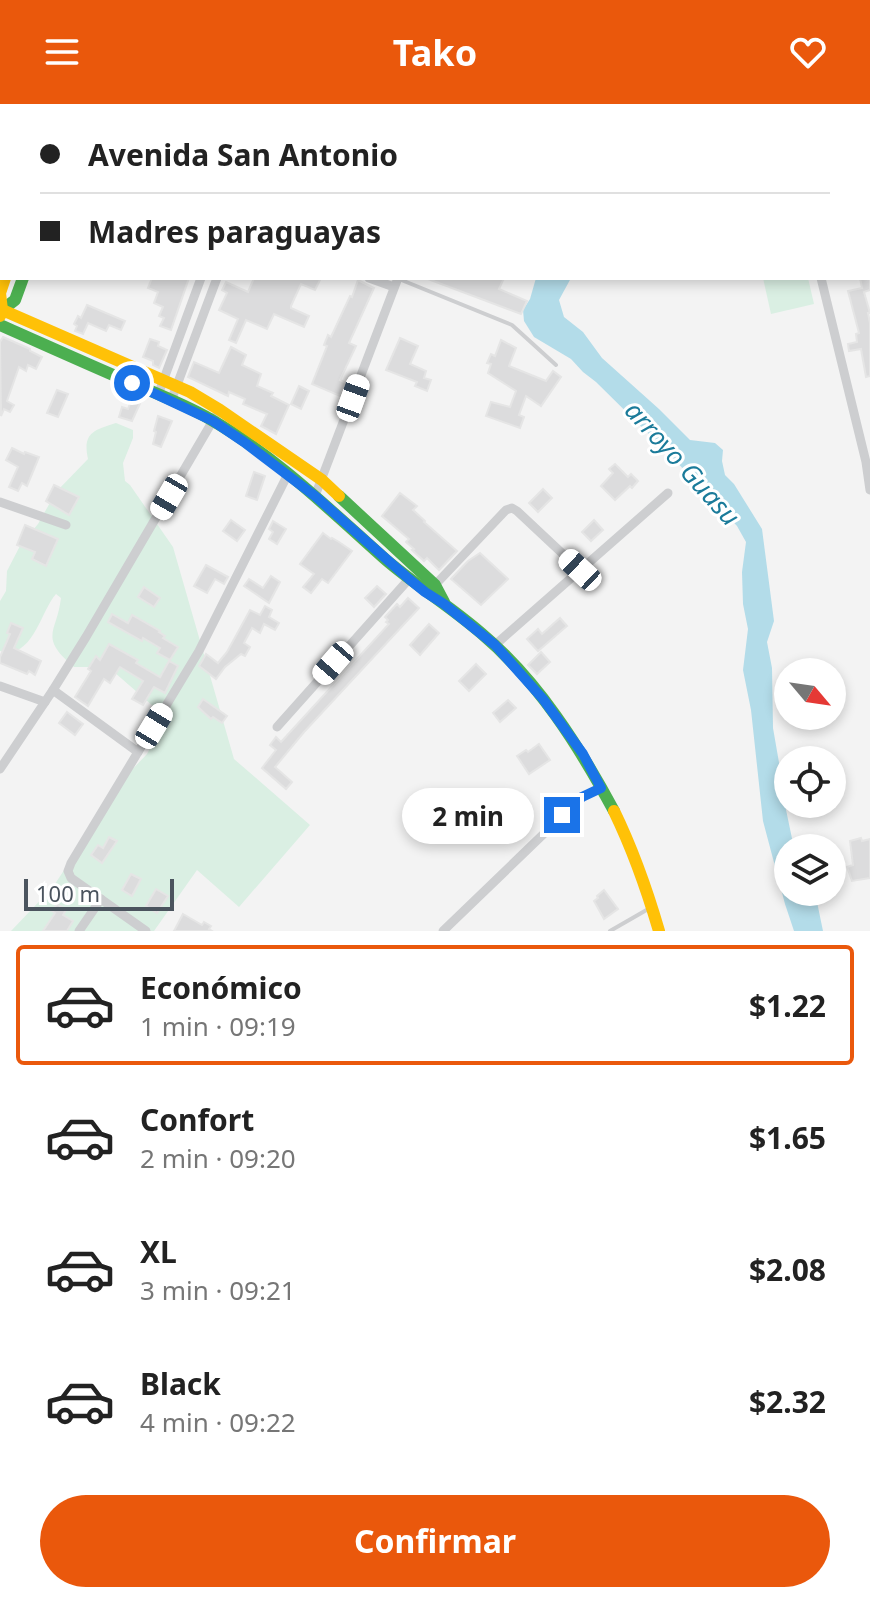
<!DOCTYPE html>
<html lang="es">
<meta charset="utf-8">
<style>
body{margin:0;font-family:"Noto Sans",sans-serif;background:#f6f6f6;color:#222;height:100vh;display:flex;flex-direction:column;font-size:30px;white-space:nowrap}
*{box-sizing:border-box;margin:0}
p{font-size:26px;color:#767676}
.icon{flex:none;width:44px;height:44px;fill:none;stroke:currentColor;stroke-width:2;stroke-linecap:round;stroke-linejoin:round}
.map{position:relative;height:827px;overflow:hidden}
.side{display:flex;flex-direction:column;background:#fff;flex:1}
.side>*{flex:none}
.banner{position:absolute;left:0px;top:0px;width:870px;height:176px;box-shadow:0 4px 12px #0003;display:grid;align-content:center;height:176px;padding:0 40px;background:#fff}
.needle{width:52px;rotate:119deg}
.fabs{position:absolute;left:774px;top:554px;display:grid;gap:16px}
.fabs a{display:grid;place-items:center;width:72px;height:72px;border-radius:50%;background:#fff;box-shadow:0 4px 12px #0003;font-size:40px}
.scale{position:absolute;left:24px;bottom:20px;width:150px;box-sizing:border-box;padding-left:8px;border:4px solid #4b545e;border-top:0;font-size:22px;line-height:28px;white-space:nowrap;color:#4b545e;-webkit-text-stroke:6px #fff;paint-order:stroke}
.end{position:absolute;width:36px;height:36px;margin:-18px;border:10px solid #1a73e8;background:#fff;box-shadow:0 0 0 4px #fff}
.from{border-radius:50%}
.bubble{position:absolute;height:56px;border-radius:28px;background:#fff;box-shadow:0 4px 12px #0003;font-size:26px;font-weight:700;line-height:56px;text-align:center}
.car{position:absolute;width:24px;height:48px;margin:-24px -12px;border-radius:10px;box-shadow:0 0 6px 2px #0007;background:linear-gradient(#fff 24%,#345 0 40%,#fff 0 76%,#345 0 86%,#fff 0)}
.banner b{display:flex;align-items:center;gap:28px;height:76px;font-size:30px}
.banner b+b{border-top:2px solid #e0e0e0}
.banner i{width:20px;height:20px;background:#222}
ul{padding:14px 0 0;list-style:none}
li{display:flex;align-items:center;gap:24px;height:120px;margin:0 16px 12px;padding:0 24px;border:4px solid transparent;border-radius:8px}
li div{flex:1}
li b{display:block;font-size:30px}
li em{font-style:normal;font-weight:700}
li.selected{border-color:#ea580c}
li>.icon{width:72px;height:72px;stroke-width:1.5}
.cta{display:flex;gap:16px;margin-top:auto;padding:16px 40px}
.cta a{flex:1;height:92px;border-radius:48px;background:#ea580c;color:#fff;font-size:32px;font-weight:700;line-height:92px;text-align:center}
header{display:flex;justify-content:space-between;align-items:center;height:104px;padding:0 40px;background:#ea580c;color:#fff;font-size:36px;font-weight:700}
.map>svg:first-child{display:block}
</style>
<header><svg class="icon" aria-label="menu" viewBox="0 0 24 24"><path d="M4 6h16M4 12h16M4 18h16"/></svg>Tako<svg class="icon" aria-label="heart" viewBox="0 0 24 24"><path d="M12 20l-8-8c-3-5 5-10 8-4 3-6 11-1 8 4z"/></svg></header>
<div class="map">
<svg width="870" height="827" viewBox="0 0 870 827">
<rect width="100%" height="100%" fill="#f3f3f3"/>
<!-- green -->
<g fill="#daefe3">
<polygon points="763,174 808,174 814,200 771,210"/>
<path d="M116,319L133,326V334L123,359L125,377L130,381L173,443L234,655L310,721L239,803L197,766L154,827H11L53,783L125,673L147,650L155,635L156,618L153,602L106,561L103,563H74C38,532 57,529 61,494L56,490C40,508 33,556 0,547V497L6,487L7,467L21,440L38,420L56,388L88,355C82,328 95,326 116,319Z"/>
</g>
<!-- water -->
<polygon fill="#b3dce9" points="536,174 571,174 559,196 564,213 583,228 602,254 659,305 690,336 715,339 723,346 722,357 725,371 734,380 762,425 774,517 767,538 772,564 773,624 781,670 779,688 785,701 794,744 788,744 788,788 808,788 817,798 823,827 794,827 785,800 763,717 751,606 743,566 748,525 743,500 742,468 746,438 737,422 671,352 596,278 583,268 571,255 534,233 524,217 523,206 530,195"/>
<!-- building -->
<g fill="#dcdcdd" stroke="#e5e5e5" stroke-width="2">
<polygon points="152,174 189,174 171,226 160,222 164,214 159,212 163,203 154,199 158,188 148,184"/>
<polygon points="254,174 321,174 315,186 301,180 291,202 291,204 309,212 304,223 274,210 267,225 246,216 236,239 229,236 238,215 219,206 227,189 222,186 226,178 248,188"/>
<polygon points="504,174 499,185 527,197 521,210 428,175"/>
<polygon points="860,174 870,174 870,186 864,188 870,209 868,209 870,219 870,272 866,273 861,245 849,247 848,240 857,238 856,230 859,229 848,187 862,184"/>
<polygon points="358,176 374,184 349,239 356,242 340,276 346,279 340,292 312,280 327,242 324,241 328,231 331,233 350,192 352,193"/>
<polygon points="87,201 125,217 121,226 109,221 106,227 88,219 83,230 75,227 77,222 74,220 78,212 81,214"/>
<polygon points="3,233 30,245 30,247 42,253 36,265 28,261 26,267 19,263 7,297 14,301 10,308 4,305 1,312 0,238"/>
<polygon points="400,234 418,242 410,260 426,267 424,274 431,276 427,287 415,282 417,278 386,266"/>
<polygon points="150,235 159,238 158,242 167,246 159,264 153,261 153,257 143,253"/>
<polygon points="501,236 516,244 509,262 546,277 553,267 561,273 541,302 526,292 519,311 524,313 520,324 486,312 491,298 510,303 516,287 488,269 491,260 487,259 491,250 495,252"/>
<polygon points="231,243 246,251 242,261 261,270 257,282 273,289 271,292 289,301 276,330 261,322 267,310 243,300 245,295 229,288 228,292 188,273 194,258 219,269"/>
<polygon points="299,282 309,287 301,305 291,300"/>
<polygon points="57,286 68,290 58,313 47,309"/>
<polygon points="133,291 142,295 132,317 119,313 122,303 128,305"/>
<polygon points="158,312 172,317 161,343 153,340 156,328 154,327"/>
<polygon points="12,344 24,350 25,348 39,353 27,382 22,379 18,387 9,383 18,363 6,356"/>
<polygon points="615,360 628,373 631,370 638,377 632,384 630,382 615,396 601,382 613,369 609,365"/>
<polygon points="254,368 265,372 257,396 246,392"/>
<polygon points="54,381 79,393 69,411 46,397"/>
<polygon points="543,385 552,394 538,408 529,399"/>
<polygon points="400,389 417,402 413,406 425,417 424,418 457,447 439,466 427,454 424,457 412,446 414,445 406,438 409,435 382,412"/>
<polygon points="231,416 245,426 237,437 223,427"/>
<polygon points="594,416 603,426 591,437 582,428"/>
<polygon points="273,417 286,425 277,440 269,435 273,428 269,425"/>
<polygon points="25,421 58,435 46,462 32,455 35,448 17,441"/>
<polygon points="323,429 331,435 332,434 339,438 352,447 328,479 322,475 311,489 303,483 314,470 300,460"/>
<polygon points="480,449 508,475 481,501 451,475 468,457"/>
<polygon points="206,461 228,473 224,480 215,475 207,489 194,482"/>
<polygon points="271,472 280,478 269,499 244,482 249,475 263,484"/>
<polygon points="377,482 386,490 374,503 365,494"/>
<polygon points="144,483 160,494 154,503 138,493"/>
<polygon points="408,494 419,504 304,628 275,663 292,678 286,685 262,664 276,646 270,641 276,633 281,638 389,520 386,518 388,516 385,513 397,500 400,503"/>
<polygon points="265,502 272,506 269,513 279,519 275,526 264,520 260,529 252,524 244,539 250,543 245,552 241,550 225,563 216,575 199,562 206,550 218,559 227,548 250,506 260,511"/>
<polygon points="112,510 128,519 132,511 160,527 159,528 165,532 163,534 178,543 170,556 157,549 160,544 143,534 142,537 108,518"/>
<polygon points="560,514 567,522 538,547 527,535 538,525 542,530"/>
<polygon points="11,519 23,524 14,544 41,557 35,571 29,567 27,570 0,559 0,553 10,530 7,529"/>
<polygon points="429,520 439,529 420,551 410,541"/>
<polygon points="109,540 138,556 136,559 160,573 169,557 178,562 165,589 154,583 143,601 132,595 143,577 120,563 110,579 104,575 88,602 75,593 91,567 88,565 96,552 100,556"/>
<polygon points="541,548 550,558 537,570 528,561"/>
<polygon points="476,560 486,570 469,587 459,577"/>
<polygon points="203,595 227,612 222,619 213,613 211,615 198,603"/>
<polygon points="508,596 516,604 500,618 493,609"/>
<polygon points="67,608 83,620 75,631 59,619"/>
<polygon points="539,640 550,656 529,670 517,652 526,646 528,648"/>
<polygon points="109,733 117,737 102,759 91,751 98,741 103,744"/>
<polygon points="861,734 862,737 870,735 870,774 852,777 847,763 853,761 850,737"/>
<polygon points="131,770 141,775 132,792 122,786"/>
<polygon points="156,785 168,792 157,809 146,802"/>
<polygon points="604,786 618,805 604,815 594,797 598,794 597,792"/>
<polygon points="57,800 66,806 63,811 73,817 67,827 43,827 55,809 52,807"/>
<polygon points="183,810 202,821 204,818 211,822 209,825 212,827 174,827"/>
</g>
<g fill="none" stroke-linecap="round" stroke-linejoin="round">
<!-- lane -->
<g stroke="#cdced0" stroke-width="4">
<polyline points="399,175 512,221 556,261"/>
<polyline points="610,827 650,804"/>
</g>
<!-- street -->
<g stroke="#cdced0" stroke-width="9">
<polyline points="444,0 449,2"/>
<polyline points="780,0 780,2"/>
<polyline points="264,2 264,0"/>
<polyline points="279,2 280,0"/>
<polyline points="461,2 461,0"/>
<polyline points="0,18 2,19"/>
<polyline points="0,37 2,38"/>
<polyline points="868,89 870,88"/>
<polyline points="369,174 394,183"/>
<polyline points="821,174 866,358 870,386"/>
<polyline points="158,291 201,174"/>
<polyline points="171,297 217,174"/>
<polyline points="315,392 398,174"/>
<polyline points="0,398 66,421"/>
<polyline points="435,481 506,406 512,404 517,407 580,466"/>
<polyline points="495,541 668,389"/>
<polyline points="0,582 45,598"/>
<polyline points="53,586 138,648"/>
<polyline points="277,623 409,475"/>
<polyline points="0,665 53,586 86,533 215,313"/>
<polyline points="79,827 101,795"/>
<polyline points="146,827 71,774 68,767 71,759 199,547 288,370"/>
<polyline points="443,827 582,693 601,684"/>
</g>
<!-- fast -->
<g stroke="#4caf50" stroke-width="12">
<polyline points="67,2 68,0"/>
<polyline points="2,206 15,196 23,174"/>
<path d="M0,221C43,240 85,259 127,277C155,289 184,300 210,315C275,352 330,406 385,455C415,481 450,502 481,529C538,577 579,642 614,707"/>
<polyline points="339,392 435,481 444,498"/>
</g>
<!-- slow -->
<g stroke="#ffc107" stroke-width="12">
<polyline points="85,2 86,0"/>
<polyline points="0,205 190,288 220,306 322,376 339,392"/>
<polyline points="0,212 2,206 0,189 5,174"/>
<path d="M614,707C633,746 647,786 659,827"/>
</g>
</g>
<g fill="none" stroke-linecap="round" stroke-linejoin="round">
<!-- route -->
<polyline stroke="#1a73e8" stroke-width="10" points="132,279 213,317 244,338 315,392 409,475 425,488 444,500 495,541 543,595 583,650 601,684 582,693 562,711"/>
</g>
<g text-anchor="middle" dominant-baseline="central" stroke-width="6" stroke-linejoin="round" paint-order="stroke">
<!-- water labels -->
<g font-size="26" font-style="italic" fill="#1a7b9a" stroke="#fff">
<text transform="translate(683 359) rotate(48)">arroyo Guasu</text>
</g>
</g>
</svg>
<div class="fabs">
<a><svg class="needle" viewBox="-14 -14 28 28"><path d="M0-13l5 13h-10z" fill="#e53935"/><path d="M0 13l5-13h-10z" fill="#767676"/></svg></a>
<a><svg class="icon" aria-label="locate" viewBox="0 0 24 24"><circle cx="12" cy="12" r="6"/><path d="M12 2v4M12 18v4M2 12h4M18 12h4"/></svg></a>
<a><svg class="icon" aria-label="layers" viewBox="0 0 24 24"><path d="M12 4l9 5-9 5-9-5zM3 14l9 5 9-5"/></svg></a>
</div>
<div class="scale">100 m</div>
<i class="end from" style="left:132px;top:279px"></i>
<i class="end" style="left:562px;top:711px"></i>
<div class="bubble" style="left:402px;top:684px;width:132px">2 min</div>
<i class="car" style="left:353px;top:294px;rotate:20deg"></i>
<i class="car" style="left:169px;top:393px;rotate:210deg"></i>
<i class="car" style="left:580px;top:466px;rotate:313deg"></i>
<i class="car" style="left:333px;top:559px;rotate:221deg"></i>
<i class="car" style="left:154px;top:622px;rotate:31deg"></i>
<div class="banner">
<b><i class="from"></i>Avenida San Antonio</b>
<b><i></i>Madres paraguayas</b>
</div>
</div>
<section class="side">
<ul>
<li class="selected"><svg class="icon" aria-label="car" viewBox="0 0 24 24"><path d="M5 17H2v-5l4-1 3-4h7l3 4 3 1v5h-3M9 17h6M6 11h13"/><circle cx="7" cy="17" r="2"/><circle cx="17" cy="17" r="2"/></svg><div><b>Económico</b><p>1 min · 09:19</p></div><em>$1.22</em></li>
<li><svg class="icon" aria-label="car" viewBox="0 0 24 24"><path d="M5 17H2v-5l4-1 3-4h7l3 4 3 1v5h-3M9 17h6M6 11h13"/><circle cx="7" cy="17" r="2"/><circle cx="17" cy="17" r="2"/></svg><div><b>Confort</b><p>2 min · 09:20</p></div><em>$1.65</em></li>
<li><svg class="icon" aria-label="car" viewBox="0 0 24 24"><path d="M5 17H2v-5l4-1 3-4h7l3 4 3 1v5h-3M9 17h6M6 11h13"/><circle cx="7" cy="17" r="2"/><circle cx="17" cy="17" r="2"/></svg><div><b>XL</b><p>3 min · 09:21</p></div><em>$2.08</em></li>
<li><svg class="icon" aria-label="car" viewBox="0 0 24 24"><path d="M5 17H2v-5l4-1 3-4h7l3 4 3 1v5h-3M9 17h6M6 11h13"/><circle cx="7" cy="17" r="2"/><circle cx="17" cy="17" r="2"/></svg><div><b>Black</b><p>4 min · 09:22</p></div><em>$2.32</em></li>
</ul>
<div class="cta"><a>Confirmar</a></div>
</section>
